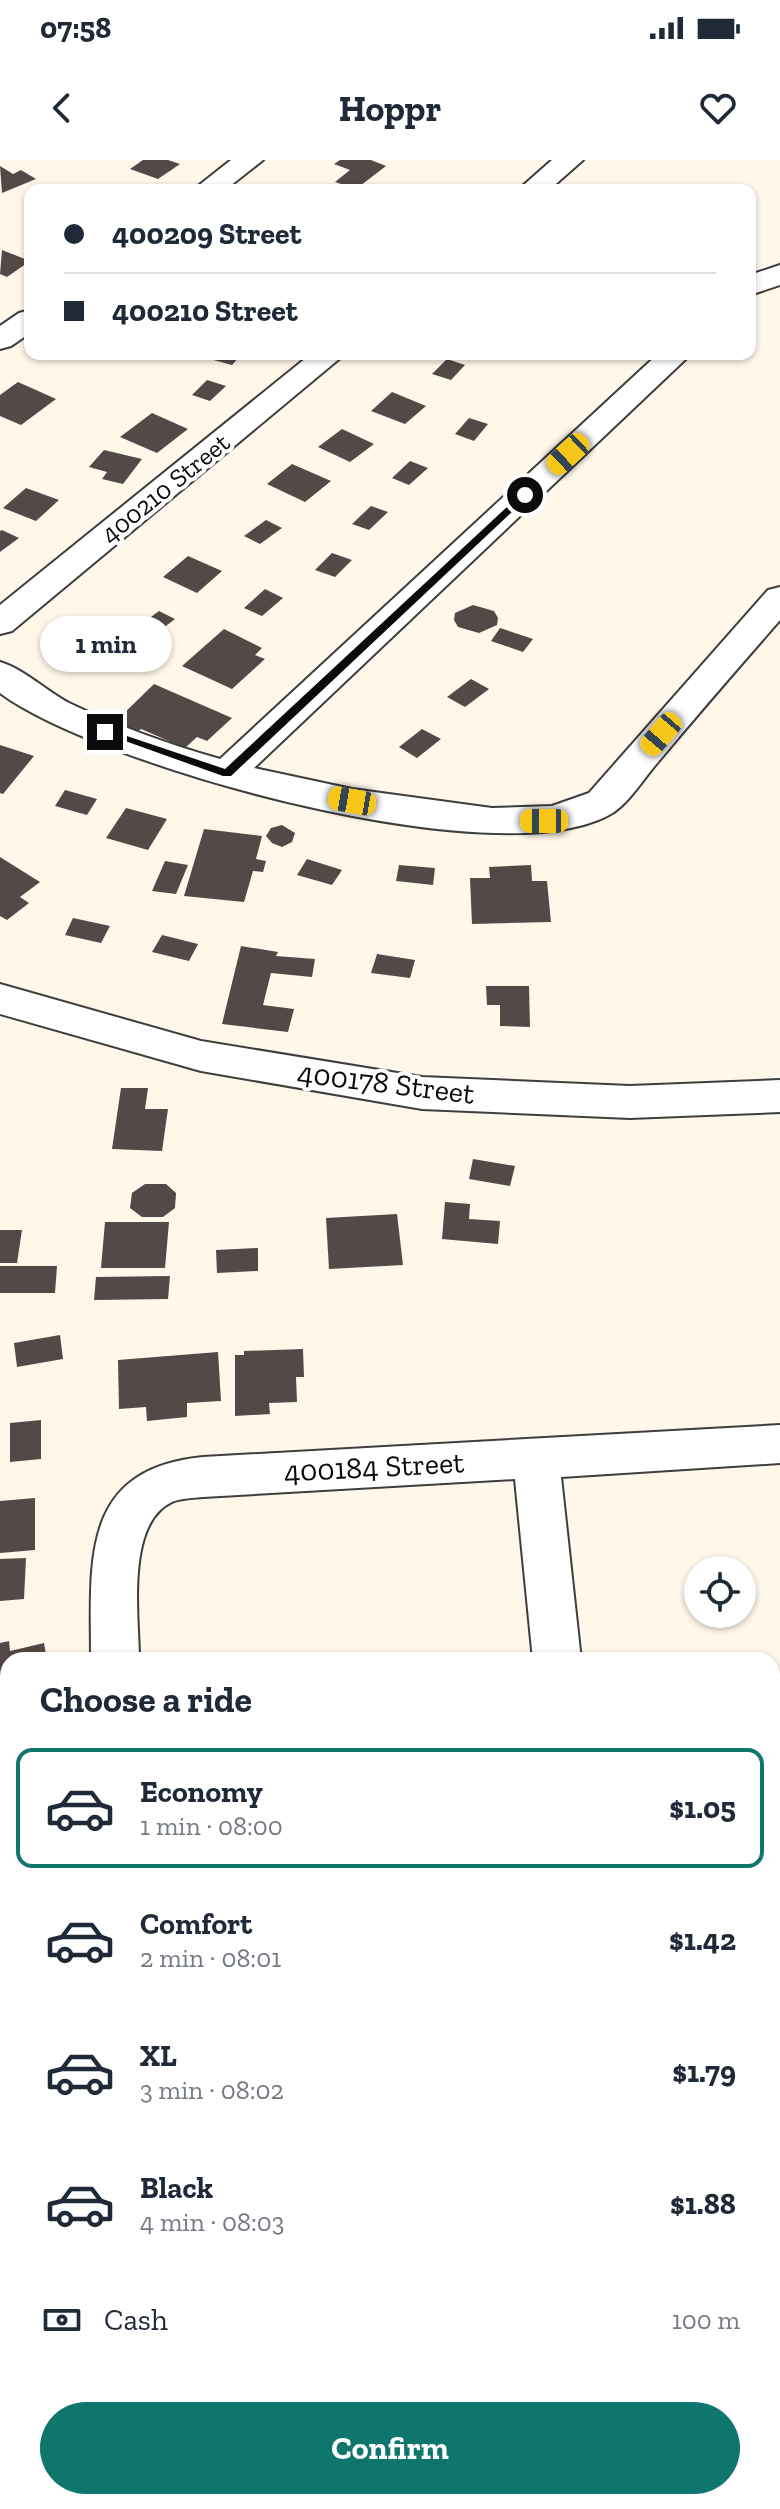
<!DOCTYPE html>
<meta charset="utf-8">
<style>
body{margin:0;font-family:"Zilla Slab",serif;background:#f2f2f3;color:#1f2937;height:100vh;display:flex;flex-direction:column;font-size:30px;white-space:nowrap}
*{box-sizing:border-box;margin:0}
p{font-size:26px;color:#747a83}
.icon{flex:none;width:44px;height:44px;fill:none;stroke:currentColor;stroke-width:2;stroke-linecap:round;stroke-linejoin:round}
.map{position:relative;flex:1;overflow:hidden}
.sheet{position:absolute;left:0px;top:1492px;width:780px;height:858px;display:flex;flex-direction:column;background:#fff;border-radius:24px 24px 0 0;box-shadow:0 2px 6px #0004}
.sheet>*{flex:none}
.hud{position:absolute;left:24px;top:24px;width:732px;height:176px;border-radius:16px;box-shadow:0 2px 6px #0004;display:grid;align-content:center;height:176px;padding:0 40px;background:#fff}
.fabs{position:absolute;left:684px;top:1396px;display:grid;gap:16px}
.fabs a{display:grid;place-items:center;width:72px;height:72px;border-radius:50%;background:#fff;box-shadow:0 2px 6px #0004;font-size:40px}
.end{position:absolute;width:36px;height:36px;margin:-18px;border:10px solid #0b0b0b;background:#fff;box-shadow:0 0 0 4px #fff}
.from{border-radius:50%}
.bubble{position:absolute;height:56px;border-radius:28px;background:#fff;box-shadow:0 2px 6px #0004;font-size:26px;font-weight:800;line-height:56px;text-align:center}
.car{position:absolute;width:24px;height:48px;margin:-24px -12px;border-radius:10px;box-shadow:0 0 6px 2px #0007;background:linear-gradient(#f5c518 24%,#345 0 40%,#f5c518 0 76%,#345 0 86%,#f5c518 0)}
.hud b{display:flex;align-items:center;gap:28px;height:76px;font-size:30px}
.hud b+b{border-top:2px solid #e0e1e3}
.hud i{width:20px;height:20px;background:#1f2937}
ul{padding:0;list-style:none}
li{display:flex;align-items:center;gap:24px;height:120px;margin:0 16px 12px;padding:0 24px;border:4px solid transparent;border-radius:16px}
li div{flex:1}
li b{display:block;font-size:30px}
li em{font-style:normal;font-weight:800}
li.on{border-color:#0f766e}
li>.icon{width:72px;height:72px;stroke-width:1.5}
h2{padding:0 40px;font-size:36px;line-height:96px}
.pay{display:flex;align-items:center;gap:20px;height:88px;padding:0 40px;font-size:30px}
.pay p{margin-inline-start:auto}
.button{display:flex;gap:16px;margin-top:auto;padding:16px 40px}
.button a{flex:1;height:92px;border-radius:48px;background:#0f766e;color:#fff;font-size:32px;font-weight:800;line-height:92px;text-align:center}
.status{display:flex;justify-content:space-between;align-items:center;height:56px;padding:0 40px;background:#fff;direction:ltr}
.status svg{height:22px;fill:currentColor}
header{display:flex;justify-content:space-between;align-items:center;height:104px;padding:0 40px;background:#fff;font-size:36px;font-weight:800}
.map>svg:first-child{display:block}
</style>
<div class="status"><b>07:58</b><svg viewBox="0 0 49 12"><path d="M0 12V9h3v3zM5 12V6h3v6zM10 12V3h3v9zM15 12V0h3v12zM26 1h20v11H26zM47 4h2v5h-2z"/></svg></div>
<header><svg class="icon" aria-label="back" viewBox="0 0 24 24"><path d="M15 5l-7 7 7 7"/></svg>Hoppr<svg class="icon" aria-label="heart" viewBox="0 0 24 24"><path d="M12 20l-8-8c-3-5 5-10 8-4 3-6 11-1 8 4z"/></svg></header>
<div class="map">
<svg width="780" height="2349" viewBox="0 0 780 2349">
<rect width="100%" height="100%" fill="#fff7e9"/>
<!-- building -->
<g fill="#534a47">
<polygon points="143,0 168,0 180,4 158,19 130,9"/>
<polygon points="340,0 371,0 386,6 356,29 335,22 350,10 334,4"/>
<polygon points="0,6 13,14 21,10 36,19 2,33"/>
<polygon points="2,90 30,101 7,117 0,114"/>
<polygon points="215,194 242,194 232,205 210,199"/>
<polygon points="447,199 465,205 451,220 432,214"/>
<polygon points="207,220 226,226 210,241 192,235"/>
<polygon points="18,222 56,239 21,265 0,256 0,235"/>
<polygon points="392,232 426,246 405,264 371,251"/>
<polygon points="152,253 188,269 157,293 120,277"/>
<polygon points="469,258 488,264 474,281 455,274"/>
<polygon points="342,269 374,284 350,302 318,287"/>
<polygon points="104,290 142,299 123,324 102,319 107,312 89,307"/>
<polygon points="410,301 428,308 409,325 392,318"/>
<polygon points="292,304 331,321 305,342 267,324"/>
<polygon points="26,328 59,340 36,361 3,348"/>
<polygon points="371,346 388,352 369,370 352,364"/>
<polygon points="266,360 282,368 260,384 244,376"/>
<polygon points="2,370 19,378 0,392 0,371"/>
<polygon points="332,393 352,400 335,417 315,410"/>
<polygon points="188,396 222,411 197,433 163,417"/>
<polygon points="265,429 283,438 262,456 244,448"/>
<polygon points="473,445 494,451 498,458 497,465 479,473 458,467 454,460 455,453"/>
<polygon points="159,451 175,459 137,488 103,469 118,458 136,468"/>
<polygon points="500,468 533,479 523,492 491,481"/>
<polygon points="224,469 262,488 255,495 265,499 232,529 182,506"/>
<polygon points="471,519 489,529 465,547 447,537"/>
<polygon points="154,524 232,558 207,581 197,577 185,588 141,569 137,572 115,562"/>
<polygon points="422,569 441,579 417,598 399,587"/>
<polygon points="0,585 34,596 3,634 0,633"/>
<polygon points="65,630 97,639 87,655 55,646"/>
<polygon points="126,648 167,659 148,690 106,678"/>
<polygon points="282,665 295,673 292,682 282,687 272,683 266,676 271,668"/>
<polygon points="204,669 262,676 256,699 266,701 263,712 253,711 244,742 184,736"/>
<polygon points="0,697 40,722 20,737 29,743 7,760 0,756"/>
<polygon points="307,699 342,710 332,725 297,715"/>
<polygon points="165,701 188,705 176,734 152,731"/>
<polygon points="399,705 435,708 433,725 396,721"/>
<polygon points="531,705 532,721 547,721 551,762 472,764 470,718 490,718 489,707"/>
<polygon points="73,758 110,766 101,783 65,775"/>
<polygon points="162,775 198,784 189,801 152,792"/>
<polygon points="241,786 278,792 276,796 315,799 312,817 271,813 263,845 294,849 288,872 222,864"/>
<polygon points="377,794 415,800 410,818 371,813"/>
<polygon points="486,826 529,826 530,867 500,866 500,845 487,845"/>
<polygon points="121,928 148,928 145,949 168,949 162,991 112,989"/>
<polygon points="473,999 515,1006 510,1026 469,1019"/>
<polygon points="145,1024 166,1024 176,1033 175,1048 163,1057 142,1057 130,1048 132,1033"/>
<polygon points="445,1042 470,1044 469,1059 500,1061 498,1084 442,1079"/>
<polygon points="397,1054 403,1105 329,1109 326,1058"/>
<polygon points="105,1062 169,1062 165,1108 101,1108"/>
<polygon points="0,1070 22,1070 17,1103 0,1103"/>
<polygon points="258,1088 258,1111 217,1113 216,1090"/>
<polygon points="0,1106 57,1106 55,1133 0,1133"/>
<polygon points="170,1116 168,1139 94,1140 96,1117"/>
<polygon points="60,1175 63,1199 17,1207 14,1183"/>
<polygon points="303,1189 304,1217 296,1217 297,1242 269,1243 270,1254 235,1256 235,1195 244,1195 244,1191"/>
<polygon points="218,1192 221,1241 187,1243 187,1257 147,1261 146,1247 119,1249 118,1200"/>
<polygon points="41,1260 41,1299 10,1302 10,1263"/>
<polygon points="35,1338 35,1390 0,1393 0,1341"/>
<polygon points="26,1398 24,1439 0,1441 0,1399"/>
<polygon points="9,1481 10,1491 44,1483 47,1500 8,1500 8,1554 0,1556 0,1483"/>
<polygon points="8,1635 8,1685 0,1687 0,1637"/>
<polygon points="8,1799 8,1852 0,1854 0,1801"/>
<polygon points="8,2210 8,2258 0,2260 0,2211"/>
</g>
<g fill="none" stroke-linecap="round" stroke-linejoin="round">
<defs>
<g id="minor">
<polygon points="231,0 263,0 225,30 193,30"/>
<polygon points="552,0 583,0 549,30 518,30"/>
<polygon points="780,105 780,125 750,135 750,115"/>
<polygon points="30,150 30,173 11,186 0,189 0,166 19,153"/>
<polygon points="311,194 345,194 12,471 0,474 0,445"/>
<path d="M658,194H691L254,608L352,629L492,648L552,646L589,633L768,430L780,427V460C739,507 698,554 658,602C645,617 630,641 614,652C507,721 98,606 0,533V502C24,509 46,531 69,543C117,566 168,584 220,599Z"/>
<path d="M780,1265V1303L561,1317L581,1500H533L515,1319L203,1337C194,1338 181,1338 172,1342C125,1364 139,1457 139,1500H91C91,1402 79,1309 203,1297Z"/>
<polygon points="86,2342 146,2342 149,2349 89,2349"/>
<polygon points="618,2342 678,2342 679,2349 619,2349"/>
</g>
<polygon id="tertiary" points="0,824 201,881 422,917 630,926 780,920 780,952 630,958 422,949 201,911 0,854"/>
</defs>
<!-- minor casing -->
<use href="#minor" stroke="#3e3e3e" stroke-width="4"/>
<!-- tertiary casing -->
<use href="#tertiary" stroke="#3e3e3e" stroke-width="4"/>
<!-- minor -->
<use href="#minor" fill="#fff" fill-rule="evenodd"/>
<!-- tertiary -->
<use href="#tertiary" fill="#fff" fill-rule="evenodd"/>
</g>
<!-- route -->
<polygon fill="#0b0b0b" points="522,333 530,335 231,616 223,616 100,572 109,570 225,609"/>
<g text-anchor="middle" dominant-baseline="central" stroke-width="8" stroke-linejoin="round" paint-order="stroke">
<!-- far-street labels -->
<g font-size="26" fill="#0b0b0b" stroke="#fff">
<text transform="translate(165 328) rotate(-39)">400210 Street</text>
</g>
<!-- street labels -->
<g font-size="30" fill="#0b0b0b" stroke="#fff">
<text transform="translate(386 923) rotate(7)">400178 Street</text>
<text transform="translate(374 1307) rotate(-3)">400184 Street</text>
</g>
</g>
</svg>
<div class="fabs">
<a><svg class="icon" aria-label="locate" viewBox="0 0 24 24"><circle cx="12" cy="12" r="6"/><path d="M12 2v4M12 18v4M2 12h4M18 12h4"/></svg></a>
</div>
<i class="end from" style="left:525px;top:335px"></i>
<i class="end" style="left:105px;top:572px"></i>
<div class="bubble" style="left:40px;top:456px;width:132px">1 min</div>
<i class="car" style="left:568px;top:294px;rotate:227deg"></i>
<i class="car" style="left:661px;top:574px;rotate:221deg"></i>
<i class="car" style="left:352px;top:641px;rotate:280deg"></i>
<i class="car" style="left:544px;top:661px;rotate:270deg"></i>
<div class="hud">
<b><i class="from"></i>400209 Street</b>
<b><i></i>400210 Street</b>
</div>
<section class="sheet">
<h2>Choose a ride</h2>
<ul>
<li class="on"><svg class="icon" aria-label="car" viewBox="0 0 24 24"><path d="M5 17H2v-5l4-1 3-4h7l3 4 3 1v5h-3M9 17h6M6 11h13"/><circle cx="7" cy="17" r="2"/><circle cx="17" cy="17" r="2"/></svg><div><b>Economy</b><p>1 min · 08:00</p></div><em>$1.05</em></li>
<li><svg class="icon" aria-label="car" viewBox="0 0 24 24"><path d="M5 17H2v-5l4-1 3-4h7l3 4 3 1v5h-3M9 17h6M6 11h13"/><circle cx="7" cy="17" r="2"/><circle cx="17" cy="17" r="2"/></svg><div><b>Comfort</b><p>2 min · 08:01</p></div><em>$1.42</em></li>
<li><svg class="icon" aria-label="car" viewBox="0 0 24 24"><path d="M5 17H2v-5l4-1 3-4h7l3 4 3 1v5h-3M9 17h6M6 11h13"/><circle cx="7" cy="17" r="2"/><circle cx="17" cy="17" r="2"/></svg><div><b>XL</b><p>3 min · 08:02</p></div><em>$1.79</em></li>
<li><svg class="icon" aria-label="car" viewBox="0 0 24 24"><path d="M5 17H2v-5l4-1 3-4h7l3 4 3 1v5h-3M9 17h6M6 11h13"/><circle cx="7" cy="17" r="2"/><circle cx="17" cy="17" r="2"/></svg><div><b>Black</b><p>4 min · 08:03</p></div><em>$1.88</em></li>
</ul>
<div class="pay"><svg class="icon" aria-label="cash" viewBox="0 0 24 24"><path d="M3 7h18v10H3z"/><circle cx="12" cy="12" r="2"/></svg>Cash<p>100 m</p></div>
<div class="button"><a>Confirm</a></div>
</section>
</div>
